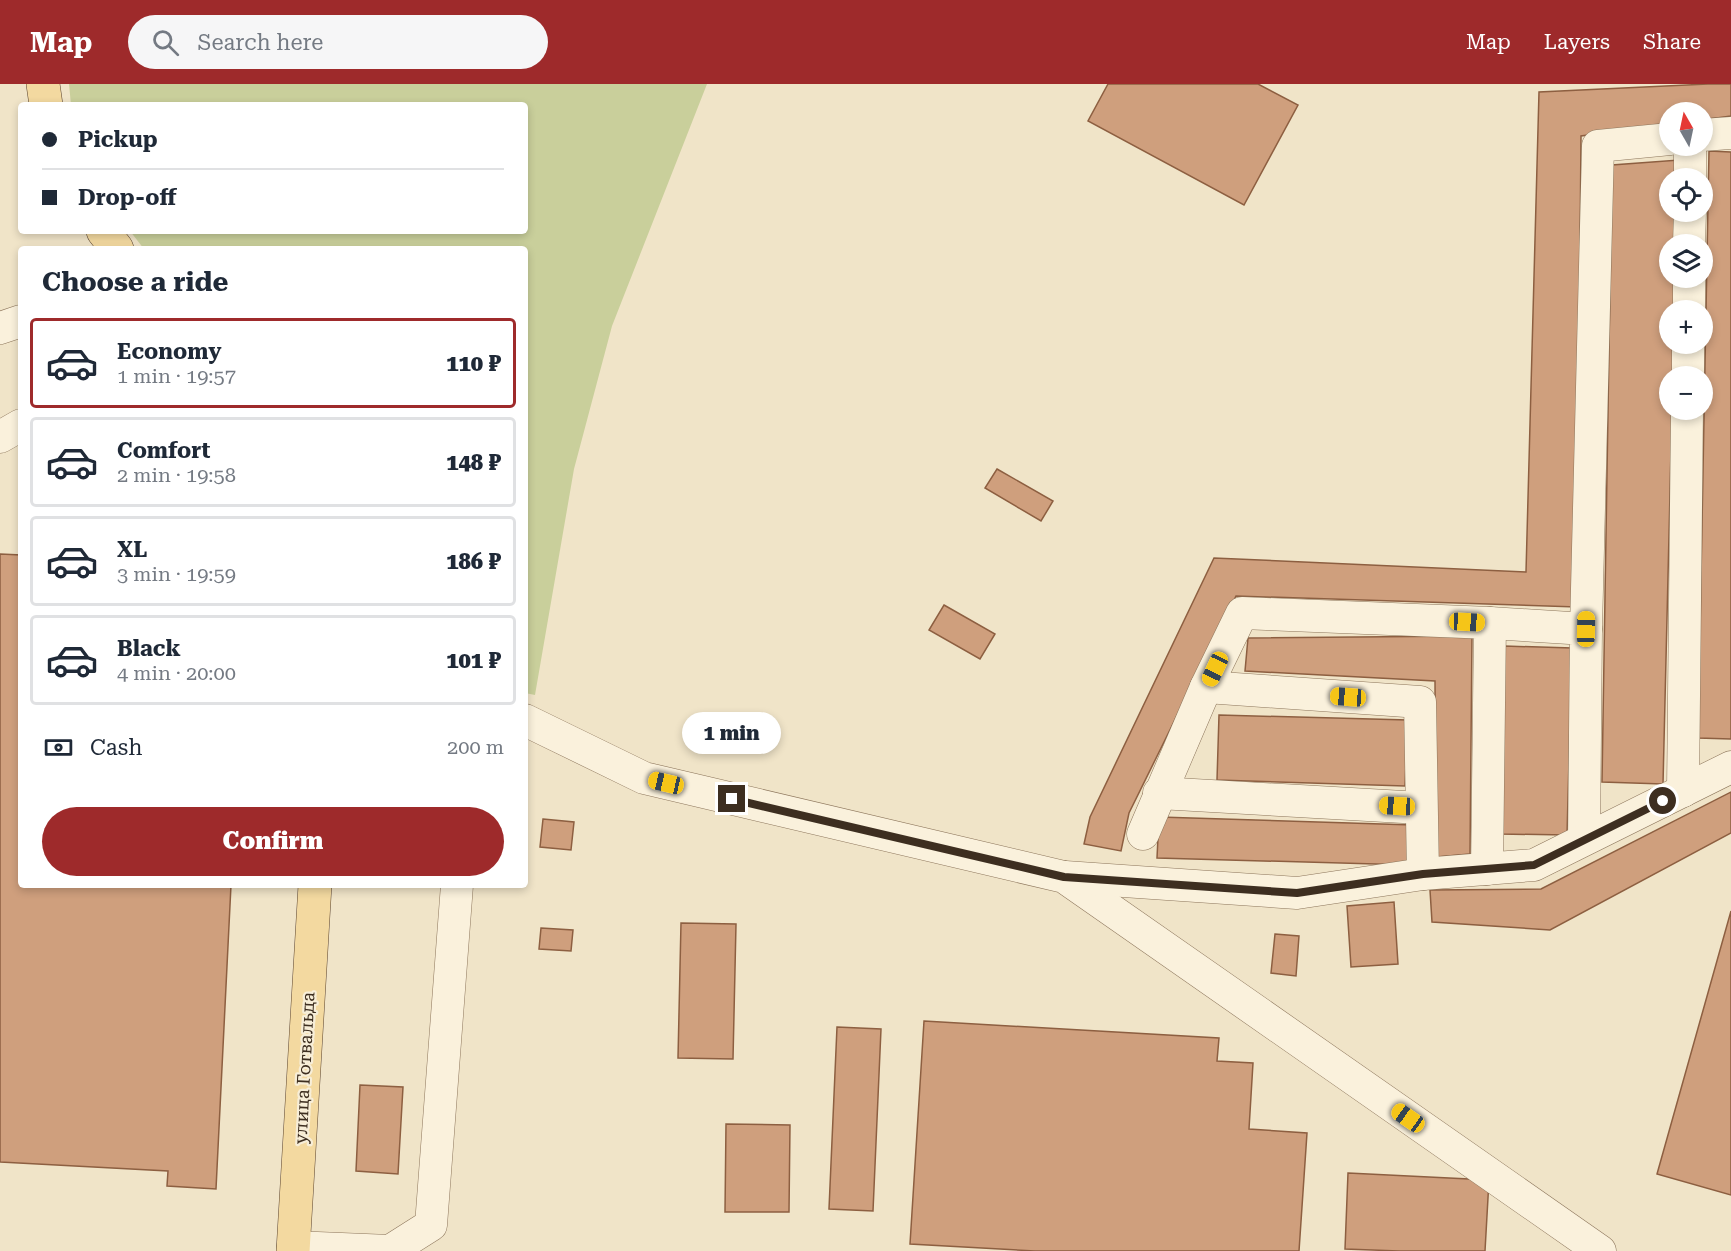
<!DOCTYPE html>
<meta charset="utf-8">
<style>
body{margin:0;font-family:"Roboto Serif",serif;background:#f6f6f7;color:#1f2937;height:100vh;display:flex;flex-direction:column;font-size:22px;white-space:nowrap}
*{box-sizing:border-box;margin:0}
p{font-size:20px;color:#747a83}
.icon{flex:none;width:33px;height:33px;fill:none;stroke:currentColor;stroke-width:2;stroke-linecap:round;stroke-linejoin:round}
.map{position:relative;flex:1;overflow:hidden}
.side{position:absolute;left:18px;top:162px;width:510px;height:642px;display:flex;flex-direction:column;background:#fff;border-radius:6px;box-shadow:0 3px 9px #0003}
.side>*{flex:none}
.guide{position:absolute;left:18px;top:18px;width:510px;height:132px;border-radius:6px;box-shadow:0 3px 9px #0003;display:grid;align-content:center;height:132px;padding:0 24px;background:#fff}
.needle{width:39px;rotate:351deg}
.controls{position:absolute;left:1659px;top:18px;display:grid;gap:12px}
.controls a{display:grid;place-items:center;width:54px;height:54px;border-radius:50%;background:#fff;box-shadow:0 3px 9px #0003;font-size:30px}
.end{position:absolute;width:27px;height:27px;margin:-14px;border:8px solid #3d2e20;background:#fff;box-shadow:0 0 0 3px #fff}
.from{border-radius:50%}
.bubble{position:absolute;height:42px;border-radius:21px;background:#fff;box-shadow:0 3px 9px #0003;font-size:20px;font-weight:800;line-height:42px;text-align:center}
.car{position:absolute;width:18px;height:36px;margin:-18px -9px;border-radius:8px;box-shadow:0 0 4px 2px #0007;background:linear-gradient(#f5c518 24%,#345 0 40%,#f5c518 0 76%,#345 0 86%,#f5c518 0)}
.guide b{display:flex;align-items:center;gap:21px;height:57px;font-size:22px}
.guide b+b{border-top:2px solid #e0e1e3}
.guide i{width:15px;height:15px;background:#1f2937}
ul{padding:0;list-style:none}
li{display:flex;align-items:center;gap:18px;height:90px;margin:0 12px 9px;padding:0 12px;border:3px solid #e0e1e3;border-radius:6px}
li div{flex:1}
li b{display:block;font-size:22px}
li em{font-style:normal;font-weight:800}
li.active{border-color:#9e2a2b}
li>.icon{width:54px;height:54px;stroke-width:1.5}
h2{padding:0 24px;font-size:27px;line-height:72px}
.pay{display:flex;align-items:center;gap:15px;height:66px;padding:0 24px;font-size:22px}
.pay p{margin-inline-start:auto}
.button{display:flex;gap:12px;margin-top:auto;padding:12px 24px}
.button a{flex:1;height:69px;border-radius:36px;background:#9e2a2b;color:#fff;font-size:24px;font-weight:800;line-height:69px;text-align:center}
header{display:flex;align-items:center;gap:36px;box-sizing:border-box;height:84px;padding:0 30px;background:#9e2a2b;color:#fff}
header strong{font-size:28px}
nav{display:flex;gap:33px;margin-inline-start:auto;font-size:21px}
.search{width:420px;height:54px;background:#f6f6f7;display:flex;align-items:center;gap:15px;box-sizing:border-box;padding:0 21px;border-radius:33px;color:#747a83;font-size:22px}
.map>svg:first-child{display:block}
</style>
<header>
<strong>Map</strong>
<div class="search"><svg class="icon" aria-label="search" viewBox="0 0 24 24"><circle cx="10" cy="10" r="6"/><path d="M15 15l6 6"/></svg>Search here</div>
<nav><a>Map</a><a>Layers</a><a>Share</a></nav>
</header>
<div class="map">
<svg width="1731" height="1167" viewBox="0 0 1731 1167">
<rect width="100%" height="100%" fill="#f0e4c8"/>
<!-- green -->
<polygon fill="#c9cf9b" points="69,0 707,0 612,242 574,385 535,611 525,609 525,165 144,165 130,147 525,147 525,21 71,21"/>
<!-- building -->
<g fill="#cf9f7d" stroke="#8d5f41" stroke-width="1.5">
<polygon points="1108,0 1258,0 1298,21 1244,121 1088,37"/>
<polygon points="1708,0 1731,0 1731,32 1702,36 1702,28 1670,28 1670,40 1581,52 1577,523 1236,512 1129,729 1121,767 1084,760 1090,733 1214,474 1526,488 1539,8"/>
<polygon points="1709,67 1731,68 1731,655 1698,654"/>
<polygon points="1679,76 1678,94 1670,94 1670,128 1677,128 1677,160 1670,160 1670,194 1676,194 1675,226 1670,226 1670,260 1674,260 1673,292 1670,292 1670,326 1672,326 1663,700 1602,698 1612,81"/>
<polygon points="997,385 1053,417 1041,437 985,404"/>
<polygon points="0,470 21,471 21,801 231,801 216,1105 167,1102 168,1087 0,1078"/>
<polygon points="944,521 995,550 980,575 929,546"/>
<polygon points="1472,552 1470,770 1436,773 1435,597 1245,587 1248,554"/>
<polygon points="1504,562 1572,564 1567,751 1500,750"/>
<polygon points="1219,631 1408,636 1405,702 1217,696"/>
<polygon points="1731,708 1731,749 1550,846 1432,838 1430,806 1541,805"/>
<polygon points="1159,733 1413,741 1411,781 1157,774"/>
<polygon points="543,735 574,738 571,766 540,763"/>
<polygon points="1394,818 1398,880 1351,883 1347,822"/>
<polygon points="1731,827 1731,1111 1657,1090"/>
<polygon points="681,839 736,840 733,975 678,974"/>
<polygon points="541,844 573,846 571,867 539,865"/>
<polygon points="1275,850 1299,852 1296,892 1271,889"/>
<polygon points="924,937 1219,954 1217,977 1253,979 1249,1045 1307,1049 1299,1167 1035,1167 910,1160"/>
<polygon points="837,943 881,945 873,1127 829,1125"/>
<polygon points="360,1001 403,1003 398,1090 356,1087"/>
<polygon points="726,1040 790,1041 789,1128 725,1128"/>
<polygon points="1348,1089 1489,1096 1485,1167 1399,1167 1345,1165"/>
</g>
<g fill="none" stroke-linecap="round" stroke-linejoin="round">
<defs>
<g id="minor">
<polyline points="1702,51 1731,49"/>
<polyline points="1690,94 1690,62"/>
<polyline points="1689,160 1690,128"/>
<polyline points="1689,226 1689,194"/>
<polyline points="0,244 21,237"/>
<polyline points="1688,292 1688,260"/>
<polyline points="0,353 21,341"/>
<polyline points="1490,539 1586,545 1584,755"/>
<polyline points="1586,545 1598,62 1670,55"/>
<polyline points="525,636 644,694 1064,793 1600,1167"/>
<polyline points="1683,707 1687,326"/>
<polyline points="1159,709 1421,724"/>
<polyline points="1143,750 1206,603"/>
<polyline points="1423,790 1420,618 1206,603 1242,529 1490,539 1487,785"/>
<polyline points="1065,793 1297,809 1423,790 1534,781 1731,683"/>
<polyline points="293,1163 390,1167"/>
<polyline points="390,1167 431,1141 457,801"/>
</g>
<g id="major">
<polyline points="43,0 46,21"/>
<polyline points="103,147 117,165"/>
<polyline points="293,1167 315,801"/>
</g>
</defs>
<!-- minor casing -->
<use href="#minor" stroke="#8d765c" stroke-width="33"/>
<!-- major casing -->
<use href="#major" stroke="#5b4430" stroke-width="34"/>
<!-- minor -->
<use href="#minor" stroke="#faf1dc" stroke-width="32"/>
<!-- major -->
<use href="#major" stroke="#f3d9a0" stroke-width="33"/>
</g>
<g fill="none" stroke-linecap="round" stroke-linejoin="round">
<!-- route -->
<polyline stroke="#3d2e20" stroke-width="8" points="732,715 1064,793 1297,809 1423,790 1534,781 1663,717"/>
</g>
<g text-anchor="middle" dominant-baseline="central" stroke-width="4.5" stroke-linejoin="round" paint-order="stroke">
<!-- street labels -->
<g font-size="18" fill="#3d2e20" stroke="#f7eed8">
<text transform="translate(304 984) rotate(-87)">улица Готвальда</text>
</g>
</g>
</svg>
<div class="controls">
<a><svg class="needle" viewBox="-14 -14 28 28"><path d="M0-13l5 13h-10z" fill="#e53935"/><path d="M0 13l5-13h-10z" fill="#747a83"/></svg></a>
<a><svg class="icon" aria-label="locate" viewBox="0 0 24 24"><circle cx="12" cy="12" r="6"/><path d="M12 2v4M12 18v4M2 12h4M18 12h4"/></svg></a>
<a><svg class="icon" aria-label="layers" viewBox="0 0 24 24"><path d="M12 4l9 5-9 5-9-5zM3 14l9 5 9-5"/></svg></a>
<a>+</a>
<a>−</a>
</div>
<i class="end from" style="left:1663px;top:717px"></i>
<i class="end" style="left:732px;top:715px"></i>
<div class="bubble" style="left:682px;top:628px;width:99px">1 min</div>
<i class="car" style="left:1467px;top:538px;rotate:93deg"></i>
<i class="car" style="left:1586px;top:545px;rotate:1deg"></i>
<i class="car" style="left:1215px;top:585px;rotate:205deg"></i>
<i class="car" style="left:1348px;top:613px;rotate:274deg"></i>
<i class="car" style="left:666px;top:699px;rotate:283deg"></i>
<i class="car" style="left:1397px;top:722px;rotate:273deg"></i>
<i class="car" style="left:1408px;top:1034px;rotate:305deg"></i>
<div class="guide">
<b><i class="from"></i>Pickup</b>
<b><i></i>Drop-off</b>
</div>
<section class="side">
<h2>Choose a ride</h2>
<ul>
<li class="active"><svg class="icon" aria-label="car" viewBox="0 0 24 24"><path d="M5 17H2v-5l4-1 3-4h7l3 4 3 1v5h-3M9 17h6M6 11h13"/><circle cx="7" cy="17" r="2"/><circle cx="17" cy="17" r="2"/></svg><div><b>Economy</b><p>1 min · 19:57</p></div><em>110 ₽</em></li>
<li><svg class="icon" aria-label="car" viewBox="0 0 24 24"><path d="M5 17H2v-5l4-1 3-4h7l3 4 3 1v5h-3M9 17h6M6 11h13"/><circle cx="7" cy="17" r="2"/><circle cx="17" cy="17" r="2"/></svg><div><b>Comfort</b><p>2 min · 19:58</p></div><em>148 ₽</em></li>
<li><svg class="icon" aria-label="car" viewBox="0 0 24 24"><path d="M5 17H2v-5l4-1 3-4h7l3 4 3 1v5h-3M9 17h6M6 11h13"/><circle cx="7" cy="17" r="2"/><circle cx="17" cy="17" r="2"/></svg><div><b>XL</b><p>3 min · 19:59</p></div><em>186 ₽</em></li>
<li><svg class="icon" aria-label="car" viewBox="0 0 24 24"><path d="M5 17H2v-5l4-1 3-4h7l3 4 3 1v5h-3M9 17h6M6 11h13"/><circle cx="7" cy="17" r="2"/><circle cx="17" cy="17" r="2"/></svg><div><b>Black</b><p>4 min · 20:00</p></div><em>101 ₽</em></li>
</ul>
<div class="pay"><svg class="icon" aria-label="cash" viewBox="0 0 24 24"><path d="M3 7h18v10H3z"/><circle cx="12" cy="12" r="2"/></svg>Cash<p>200 m</p></div>
<div class="button"><a>Confirm</a></div>
</section>
</div>
